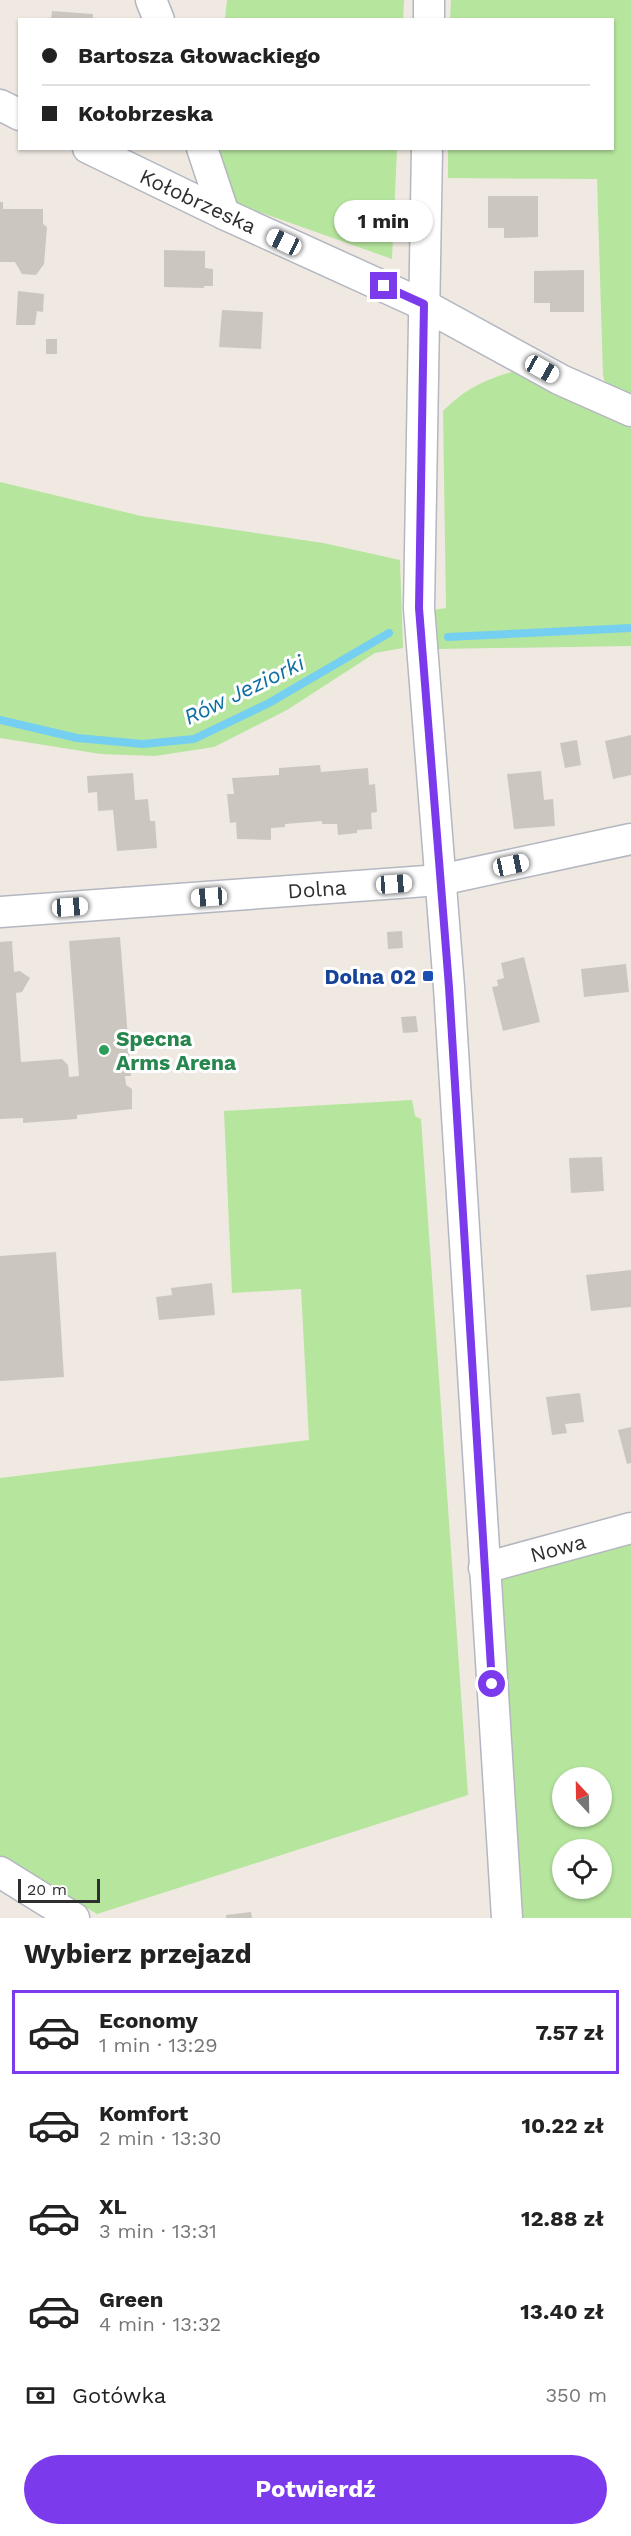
<!DOCTYPE html>
<html lang="pl">
<meta charset="utf-8">
<style>
body{margin:0;font-family:"Work Sans",sans-serif;background:#f2f2f2;color:#222;height:100vh;display:flex;flex-direction:column;font-size:22px;white-space:nowrap}
*{box-sizing:border-box;margin:0}
p{font-size:20px;color:#767676}
.icon{flex:none;width:33px;height:33px;fill:none;stroke:currentColor;stroke-width:2;stroke-linecap:round;stroke-linejoin:round}
.map{position:relative;height:1918px;overflow:hidden}
.sheet{display:flex;flex-direction:column;background:#fff;flex:1}
.sheet>*{flex:none}
.guide{position:absolute;left:18px;top:18px;width:596px;height:132px;border-radius:0px;box-shadow:0 2px 4px #0004;display:grid;align-content:center;height:132px;padding:0 24px;background:#fff}
.needle{width:39px;rotate:338deg}
.tools{position:absolute;left:552px;top:1767px;display:grid;gap:12px}
.tools a{display:grid;place-items:center;width:60px;height:60px;border-radius:50%;background:#fff;box-shadow:0 2px 4px #0004;font-size:30px}
.scale{position:absolute;left:18px;bottom:15px;width:82px;box-sizing:border-box;padding-left:6px;border:3px solid #2e2e2e;border-top:0;font-size:16px;line-height:21px;white-space:nowrap;color:#2e2e2e;-webkit-text-stroke:4px #fff;paint-order:stroke}
.end{position:absolute;width:27px;height:27px;margin:-14px;border:8px solid #7c3aed;background:#fff;box-shadow:0 0 0 3px #fff}
.from{border-radius:50%}
.bubble{position:absolute;height:42px;border-radius:21px;background:#fff;box-shadow:0 2px 4px #0004;font-size:20px;font-weight:700;line-height:42px;text-align:center}
.car{position:absolute;width:18px;height:36px;margin:-18px -9px;border-radius:8px;box-shadow:0 0 4px 2px #0007;background:linear-gradient(#fff 24%,#345 0 40%,#fff 0 76%,#345 0 86%,#fff 0)}
.guide b{display:flex;align-items:center;gap:21px;height:57px;font-size:22px}
.guide b+b{border-top:2px solid #e0e0e0}
.guide i{width:15px;height:15px;background:#222}
ul{padding:0;list-style:none}
li{display:flex;align-items:center;gap:18px;height:84px;margin:0 12px 9px;padding:0 12px;border:3px solid transparent;border-radius:0px}
li div{flex:1}
li b{display:block;font-size:22px}
li em{font-style:normal;font-weight:700}
li.selected{border-color:#7c3aed}
li>.icon{width:54px;height:54px;stroke-width:1.5}
h2{padding:0 24px;font-size:27px;line-height:72px}
.pay{display:flex;align-items:center;gap:15px;height:66px;padding:0 24px;font-size:22px}
.pay p{margin-inline-start:auto}
.button{display:flex;gap:12px;margin-top:auto;padding:12px 24px}
.button a{flex:1;height:69px;border-radius:36px;background:#7c3aed;color:#fff;font-size:24px;font-weight:700;line-height:69px;text-align:center}
.map>svg:first-child{display:block}
</style>
<div class="map">
<svg width="631" height="1918" viewBox="0 0 631 1918">
<rect width="100%" height="100%" fill="#efe9e1"/>
<!-- green -->
<g fill="#b6e59e" fill-rule="evenodd">
<polygon points="227,0 404,0 403,19 225,19"/>
<polygon points="451,0 631,0 631,398 606,388 603,375 597,179 448,178 448,149 612,148 612,20 450,19"/>
<polygon points="221,149 397,149 392,259 229,201 220,174"/>
<path d="M515,371L631,428V646L437,649L433,610L446,608L443,411C465,389 485,379 515,371Z"/>
<polygon points="0,482 141,516 323,543 400,560 403,648 375,653 287,710 214,747 155,756 101,754 0,738"/>
<polygon points="412,1100 415,1116 421,1119 468,1795 97,1914 0,1856 0,1478 309,1440 301,1289 232,1293 224,1111"/>
<path d="M631,1543V1918H520L499,1578ZM562,1778H602V1816H562ZM562,1850H602V1888H562Z"/>
</g>
<g fill="none" stroke-linecap="round" stroke-linejoin="round">
<!-- stream -->
<g stroke="#75cff0" stroke-width="8">
<polyline points="448,637 631,628"/>
<polyline points="0,720 77,738 143,744 194,739 269,703 389,633"/>
</g>
</g>
<!-- building -->
<g fill="#cbc7bf">
<polygon points="52,11 93,14 93,20 51,20"/>
<polygon points="488,196 538,196 538,237 504,238 504,228 488,228"/>
<polygon points="0,202 3,202 3,209 43,209 43,224 47,227 44,264 36,275 22,274 15,262 0,262"/>
<polygon points="164,250 205,251 205,268 213,269 213,286 204,286 204,288 164,287"/>
<polygon points="584,270 584,312 550,312 550,303 534,303 534,271"/>
<polygon points="18,291 44,294 43,312 37,311 35,325 16,325"/>
<polygon points="222,310 263,312 261,349 219,347"/>
<rect x="46" y="339" width="11" height="15"/>
<polygon points="631,735 631,775 613,779 605,741"/>
<polygon points="577,740 581,765 565,768 560,743"/>
<polygon points="320,765 321,772 368,768 369,785 375,784 377,812 371,813 372,829 357,830 357,833 338,835 337,824 322,824 322,821 285,824 285,827 271,828 271,840 237,839 236,822 230,823 227,794 234,794 232,778 279,775 279,768"/>
<polygon points="541,771 544,800 553,799 555,826 514,829 507,774"/>
<polygon points="133,773 135,800 148,799 150,821 155,821 157,848 117,851 113,810 98,811 97,792 88,793 87,776"/>
<polygon points="402,931 403,948 388,949 387,932"/>
<polygon points="120,937 131,1076 125,1076 126,1085 132,1089 132,1109 77,1115 77,1119 23,1123 23,1118 0,1119 0,942 12,941 14,972 20,971 30,978 22,992 16,993 21,1062 62,1059 68,1065 69,1077 79,1076 69,941"/>
<polygon points="524,957 540,1022 503,1031 492,987 498,986 497,980 504,978 501,963"/>
<polygon points="626,964 629,992 584,997 581,969"/>
<polygon points="416,1016 418,1032 403,1033 401,1017"/>
<polygon points="602,1157 604,1191 571,1193 569,1158"/>
<polygon points="56,1252 64,1377 0,1381 0,1256"/>
<polygon points="631,1270 631,1307 591,1311 586,1275"/>
<polygon points="212,1283 215,1315 159,1320 156,1297 172,1295 171,1288"/>
<polygon points="580,1393 584,1422 565,1424 567,1433 552,1435 546,1397"/>
<polygon points="631,1427 631,1463 627,1464 618,1430"/>
<polygon points="251,1912 252,1918 226,1918 226,1915"/>
</g>
<g fill="none" stroke-linecap="round" stroke-linejoin="round">
<defs>
<g id="minor">
<polyline points="151,0 159,20"/>
<polyline points="429,20 429,0"/>
<polyline points="0,105 20,115"/>
<polyline points="88,148 224,214 424,305 561,380 631,411"/>
<polyline points="202,148 224,214"/>
<polyline points="427,148 419,608 449,987 507,1918"/>
<polyline points="0,912 440,880 631,839"/>
<polyline points="484,1568 631,1528"/>
<polyline points="0,1872 74,1918"/>
</g>
</defs>
<!-- minor casing -->
<use href="#minor" stroke="#b4b7c1" stroke-width="33"/>
<!-- minor -->
<use href="#minor" stroke="#fff" stroke-width="30"/>
</g>
<g fill="none" stroke-linecap="round" stroke-linejoin="round">
<!-- route -->
<polyline stroke="#7c3aed" stroke-width="8" points="384,286 424,304 419,608 449,987 492,1684"/>
</g>
<!-- markers -->
<rect fill="#1a4fb4" stroke="#fff" stroke-width="2" x="422" y="970" width="12" height="12" rx="3"/>
<circle fill="#2e9e5b" stroke="#fff" stroke-width="2" cx="104" cy="1050" r="6"/>
<g text-anchor="middle" dominant-baseline="central" stroke-width="6" stroke-linejoin="round" paint-order="stroke">
<!-- street labels -->
<g font-size="21" fill="#2e2e2e" stroke="#fff">
<text transform="translate(198 201) rotate(25)">Kołobrzeska</text>
<text transform="translate(317 889) rotate(-4)">Dolna</text>
<text transform="translate(558 1548) rotate(-15)">Nowa</text>
</g>
<!-- transit labels -->
<g font-size="21" font-weight="bold" fill="#164399" stroke="#fff" text-anchor="end">
<text x="416" y="976">Dolna 02</text>
</g>
<!-- leisure labels -->
<g font-size="21" font-weight="bold" fill="#27864d" stroke="#fff" text-anchor="start">
<text x="116" y="1038">Specna<tspan x="116" dy="24">Arms Arena</tspan></text>
</g>
<!-- water labels -->
<g font-size="22" font-style="italic" fill="#0d6fa3" stroke="#fff">
<text transform="translate(244 690) rotate(-26)">Rów Jeziorki</text>
</g>
</g>
</svg>
<div class="tools">
<a><svg class="needle" viewBox="-14 -14 28 28"><path d="M0-13l5 13h-10z" fill="#e53935"/><path d="M0 13l5-13h-10z" fill="#767676"/></svg></a>
<a><svg class="icon" aria-label="locate" viewBox="0 0 24 24"><circle cx="12" cy="12" r="6"/><path d="M12 2v4M12 18v4M2 12h4M18 12h4"/></svg></a>
</div>
<div class="scale">20 m</div>
<i class="end from" style="left:492px;top:1684px"></i>
<i class="end" style="left:384px;top:286px"></i>
<div class="bubble" style="left:334px;top:200px;width:99px">1 min</div>
<i class="car" style="left:284px;top:242px;rotate:295deg"></i>
<i class="car" style="left:542px;top:369px;rotate:119deg"></i>
<i class="car" style="left:511px;top:865px;rotate:78deg"></i>
<i class="car" style="left:394px;top:884px;rotate:86deg"></i>
<i class="car" style="left:209px;top:897px;rotate:266deg"></i>
<i class="car" style="left:70px;top:907px;rotate:86deg"></i>
<div class="guide">
<b><i class="from"></i>Bartosza Głowackiego</b>
<b><i></i>Kołobrzeska</b>
</div>
</div>
<section class="sheet">
<h2>Wybierz przejazd</h2>
<ul>
<li class="selected"><svg class="icon" aria-label="car" viewBox="0 0 24 24"><path d="M5 17H2v-5l4-1 3-4h7l3 4 3 1v5h-3M9 17h6M6 11h13"/><circle cx="7" cy="17" r="2"/><circle cx="17" cy="17" r="2"/></svg><div><b>Economy</b><p>1 min · 13:29</p></div><em>7.57 zł</em></li>
<li><svg class="icon" aria-label="car" viewBox="0 0 24 24"><path d="M5 17H2v-5l4-1 3-4h7l3 4 3 1v5h-3M9 17h6M6 11h13"/><circle cx="7" cy="17" r="2"/><circle cx="17" cy="17" r="2"/></svg><div><b>Komfort</b><p>2 min · 13:30</p></div><em>10.22 zł</em></li>
<li><svg class="icon" aria-label="car" viewBox="0 0 24 24"><path d="M5 17H2v-5l4-1 3-4h7l3 4 3 1v5h-3M9 17h6M6 11h13"/><circle cx="7" cy="17" r="2"/><circle cx="17" cy="17" r="2"/></svg><div><b>XL</b><p>3 min · 13:31</p></div><em>12.88 zł</em></li>
<li><svg class="icon" aria-label="car" viewBox="0 0 24 24"><path d="M5 17H2v-5l4-1 3-4h7l3 4 3 1v5h-3M9 17h6M6 11h13"/><circle cx="7" cy="17" r="2"/><circle cx="17" cy="17" r="2"/></svg><div><b>Green</b><p>4 min · 13:32</p></div><em>13.40 zł</em></li>
</ul>
<div class="pay"><svg class="icon" aria-label="cash" viewBox="0 0 24 24"><path d="M3 7h18v10H3z"/><circle cx="12" cy="12" r="2"/></svg>Gotówka<p>350 m</p></div>
<div class="button"><a>Potwierdź</a></div>
</section>
